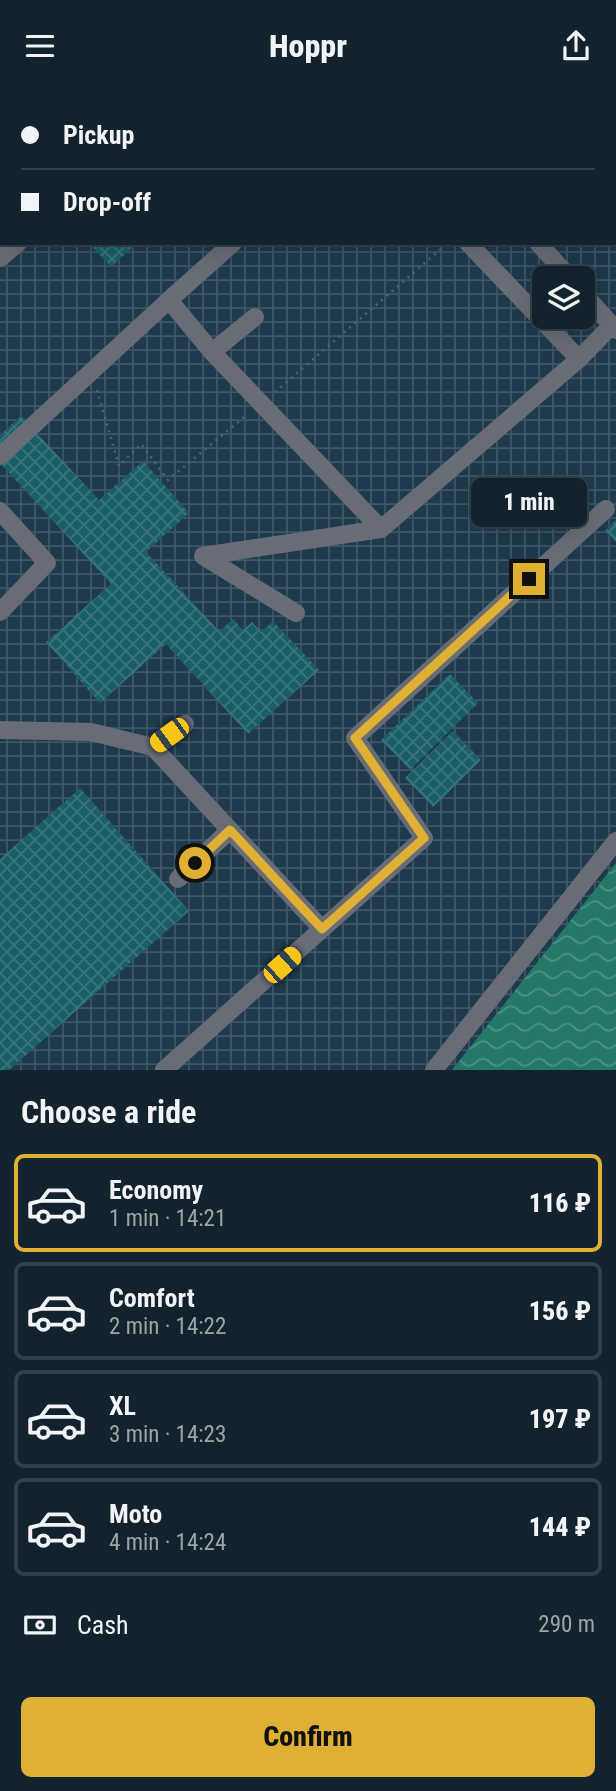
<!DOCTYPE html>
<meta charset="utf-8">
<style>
body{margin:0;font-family:"Roboto Condensed",sans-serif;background:#1c2b36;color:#f1f3f6;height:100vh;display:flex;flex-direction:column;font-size:26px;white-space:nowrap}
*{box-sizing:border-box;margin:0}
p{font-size:23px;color:#9da4aa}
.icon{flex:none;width:38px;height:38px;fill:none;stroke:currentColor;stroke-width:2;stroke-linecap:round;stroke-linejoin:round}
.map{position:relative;height:979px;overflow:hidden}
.drawer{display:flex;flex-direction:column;background:#13232e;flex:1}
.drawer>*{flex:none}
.hud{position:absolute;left:0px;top:0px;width:616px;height:154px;box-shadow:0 7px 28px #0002,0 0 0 2px #32404a;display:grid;align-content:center;height:154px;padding:0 21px;background:#13232e}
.fabs{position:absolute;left:532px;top:175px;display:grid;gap:14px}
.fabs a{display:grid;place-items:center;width:63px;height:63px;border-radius:10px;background:#13232e;box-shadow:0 7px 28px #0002,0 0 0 2px #32404a;font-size:35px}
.end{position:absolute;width:32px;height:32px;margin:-16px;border:9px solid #dfb034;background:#111;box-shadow:0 0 0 4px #111}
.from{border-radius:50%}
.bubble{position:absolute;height:49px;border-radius:10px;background:#13232e;box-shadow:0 7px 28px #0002,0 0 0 2px #32404a;font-size:23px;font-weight:800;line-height:49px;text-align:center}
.car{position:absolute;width:21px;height:42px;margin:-21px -10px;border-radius:9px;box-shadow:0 0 5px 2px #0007;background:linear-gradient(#f5c518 24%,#345 0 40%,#f5c518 0 76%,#345 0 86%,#f5c518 0)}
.hud b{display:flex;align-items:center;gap:24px;height:66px;font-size:26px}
.hud b+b{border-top:2px solid #32404a}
.hud i{width:18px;height:18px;background:#f1f3f6}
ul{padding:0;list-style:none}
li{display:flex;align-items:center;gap:21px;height:98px;margin:0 14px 10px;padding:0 7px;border:4px solid #32404a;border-radius:10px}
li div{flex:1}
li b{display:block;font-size:26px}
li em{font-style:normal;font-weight:800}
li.active{border-color:#dfb034}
li>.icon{width:63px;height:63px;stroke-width:1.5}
h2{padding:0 21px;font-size:32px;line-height:84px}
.pay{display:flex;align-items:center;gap:18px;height:77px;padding:0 21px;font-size:26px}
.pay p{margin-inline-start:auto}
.cta{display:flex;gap:14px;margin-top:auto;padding:14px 21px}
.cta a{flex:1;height:80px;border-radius:10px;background:#dfb034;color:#111;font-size:28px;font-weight:800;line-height:80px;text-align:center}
header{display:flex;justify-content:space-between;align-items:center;height:91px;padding:0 21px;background:#13232e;font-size:32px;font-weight:800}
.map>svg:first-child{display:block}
</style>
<header><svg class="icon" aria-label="menu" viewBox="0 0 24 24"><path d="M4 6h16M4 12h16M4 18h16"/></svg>Hoppr<svg class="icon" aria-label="share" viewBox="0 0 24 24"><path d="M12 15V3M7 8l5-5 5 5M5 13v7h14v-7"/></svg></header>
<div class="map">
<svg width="616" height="979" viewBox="0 0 616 979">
<defs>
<pattern id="industrial-grid" width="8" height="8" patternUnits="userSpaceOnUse" patternTransform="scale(1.75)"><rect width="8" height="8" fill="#1e3a4c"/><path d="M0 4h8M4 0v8" fill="none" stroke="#3e5666"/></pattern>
<pattern id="forest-crowns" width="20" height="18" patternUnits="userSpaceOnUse" patternTransform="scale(1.75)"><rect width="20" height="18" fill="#4a3e61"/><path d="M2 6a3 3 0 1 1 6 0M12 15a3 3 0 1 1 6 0" fill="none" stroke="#635a78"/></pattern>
<pattern id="water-waves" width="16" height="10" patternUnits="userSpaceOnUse" patternTransform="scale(1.75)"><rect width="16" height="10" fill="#247868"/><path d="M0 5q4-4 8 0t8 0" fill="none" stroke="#4d9185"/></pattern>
<pattern id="building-cross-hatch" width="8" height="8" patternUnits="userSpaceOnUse" patternTransform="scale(1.75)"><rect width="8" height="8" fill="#1a5e67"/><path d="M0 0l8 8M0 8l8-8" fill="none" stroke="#3a757d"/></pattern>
</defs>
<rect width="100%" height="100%" fill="#192f3d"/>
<!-- industrial -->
<path fill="url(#industrial-grid)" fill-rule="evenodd" d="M0,0L593,2H2V152H614V17L616,19V979H0ZM544,187H583V226H544Z"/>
<!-- forest -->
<polygon fill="url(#forest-crowns)" points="503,0 616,0 616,12 614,13 614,2"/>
<!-- water -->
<polygon fill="url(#water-waves)" points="616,772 616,979 452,979"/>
<!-- building -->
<g fill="url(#building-cross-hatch)">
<polygon points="89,152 137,152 111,176"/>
<polygon points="21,325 99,409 143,370 189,422 146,461 219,540 233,528 243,539 252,531 261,541 273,530 319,579 248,643 166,553 100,612 46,551 111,493 0,372 0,344"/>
<polygon points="616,429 616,451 605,440"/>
<polygon points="450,583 478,612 410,679 381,649"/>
<polygon points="453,640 481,669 433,716 405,687"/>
<polygon points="80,697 189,820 9,979 0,979 0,768"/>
</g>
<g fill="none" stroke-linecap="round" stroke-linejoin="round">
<!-- path -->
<g stroke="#516571" stroke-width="2.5" stroke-dasharray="2 5" stroke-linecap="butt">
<polyline points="97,299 119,375 141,353 168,389 248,323"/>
<polyline points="275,301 448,152"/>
</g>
<!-- minor -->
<g stroke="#686c76" stroke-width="18">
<polyline points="398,0 399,2"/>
<polyline points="0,56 2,58"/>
<polyline points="614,94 616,93"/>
<polyline points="468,152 579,268"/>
<polyline points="538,152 570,187"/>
<polyline points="0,167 18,152"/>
<polyline points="583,202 616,239"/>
<polyline points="255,226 212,261 381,438"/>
<polyline points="212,261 169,209 233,152"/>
<polyline points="0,365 169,209"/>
<polyline points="0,420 47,472 0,521"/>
<polyline points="296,522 203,465 381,438 579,268 612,234"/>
<polyline points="0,639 91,641 153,656 322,838"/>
<polyline points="153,656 185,633"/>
<polyline points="178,788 230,739"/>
<polyline points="164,979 424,747 355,647 606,418"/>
<polyline points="434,979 616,750"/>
</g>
</g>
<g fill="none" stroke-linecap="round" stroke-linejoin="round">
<!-- route -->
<polyline stroke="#dfb034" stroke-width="9" points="195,772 230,739 322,838 424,747 355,647 529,488"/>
</g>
</svg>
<div class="fabs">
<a><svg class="icon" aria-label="layers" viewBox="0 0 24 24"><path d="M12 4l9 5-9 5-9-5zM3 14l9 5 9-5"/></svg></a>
</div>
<i class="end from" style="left:195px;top:772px"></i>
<i class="end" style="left:529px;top:488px"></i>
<div class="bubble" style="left:471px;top:387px;width:116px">1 min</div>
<i class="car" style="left:169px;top:644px;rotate:234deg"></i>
<i class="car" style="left:282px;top:874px;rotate:48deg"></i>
<div class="hud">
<b><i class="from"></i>Pickup</b>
<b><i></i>Drop-off</b>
</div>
</div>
<section class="drawer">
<h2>Choose a ride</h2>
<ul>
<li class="active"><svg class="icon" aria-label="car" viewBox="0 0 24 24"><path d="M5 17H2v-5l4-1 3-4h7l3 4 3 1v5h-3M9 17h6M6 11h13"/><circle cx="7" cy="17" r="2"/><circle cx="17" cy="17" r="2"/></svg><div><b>Economy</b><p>1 min · 14:21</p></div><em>116 ₽</em></li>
<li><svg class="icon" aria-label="car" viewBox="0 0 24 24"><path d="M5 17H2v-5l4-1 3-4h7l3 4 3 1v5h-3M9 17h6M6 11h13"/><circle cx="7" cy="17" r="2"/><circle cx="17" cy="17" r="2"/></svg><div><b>Comfort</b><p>2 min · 14:22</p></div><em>156 ₽</em></li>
<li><svg class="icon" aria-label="car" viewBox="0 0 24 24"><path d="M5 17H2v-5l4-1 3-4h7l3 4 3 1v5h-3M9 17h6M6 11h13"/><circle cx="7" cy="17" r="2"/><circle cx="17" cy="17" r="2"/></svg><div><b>XL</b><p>3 min · 14:23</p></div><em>197 ₽</em></li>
<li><svg class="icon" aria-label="car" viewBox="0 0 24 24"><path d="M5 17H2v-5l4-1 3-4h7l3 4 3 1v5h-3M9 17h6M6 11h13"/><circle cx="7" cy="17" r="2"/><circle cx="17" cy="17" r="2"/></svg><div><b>Moto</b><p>4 min · 14:24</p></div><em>144 ₽</em></li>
</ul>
<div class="pay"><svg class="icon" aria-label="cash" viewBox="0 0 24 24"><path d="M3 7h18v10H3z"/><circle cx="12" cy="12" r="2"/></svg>Cash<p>290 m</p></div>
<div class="cta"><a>Confirm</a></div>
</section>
